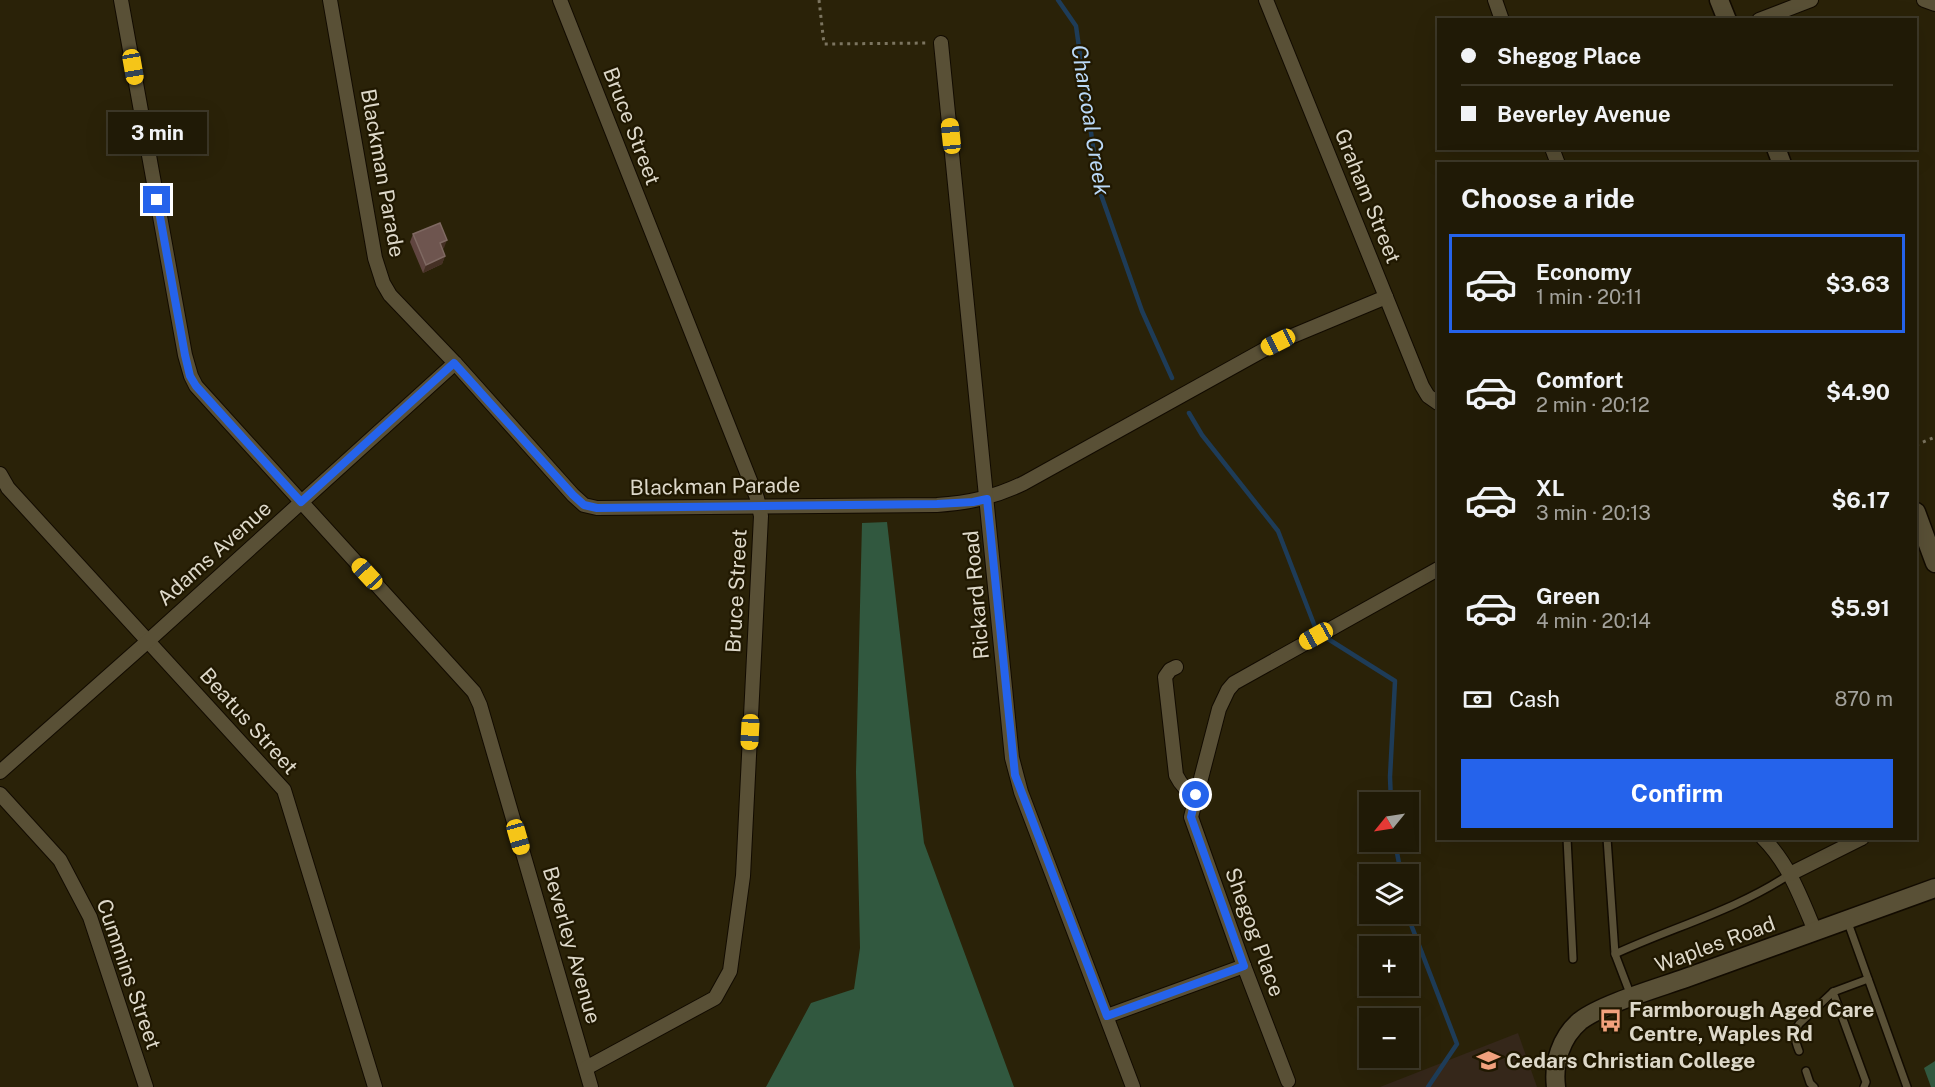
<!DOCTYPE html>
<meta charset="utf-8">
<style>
body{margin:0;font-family:"Public Sans",sans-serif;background:#282310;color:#f1f3f6;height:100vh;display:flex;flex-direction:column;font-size:22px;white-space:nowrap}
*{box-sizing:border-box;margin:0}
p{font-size:20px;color:#a2a19b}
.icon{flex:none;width:33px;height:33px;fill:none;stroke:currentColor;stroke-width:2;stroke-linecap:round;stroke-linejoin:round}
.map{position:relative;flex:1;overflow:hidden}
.drawer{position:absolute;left:1437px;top:162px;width:480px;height:678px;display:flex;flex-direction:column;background:#201a06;border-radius:0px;box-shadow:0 6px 24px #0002,0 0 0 2px #3d3828}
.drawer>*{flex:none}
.banner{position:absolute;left:1437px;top:18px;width:480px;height:132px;border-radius:0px;box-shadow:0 6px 24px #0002,0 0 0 2px #3d3828;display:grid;align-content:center;height:132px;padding:0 24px;background:#201a06}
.needle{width:39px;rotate:240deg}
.buttons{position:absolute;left:1359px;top:792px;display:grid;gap:12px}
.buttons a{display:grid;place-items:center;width:60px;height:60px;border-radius:0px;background:#201a06;box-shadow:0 6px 24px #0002,0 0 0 2px #3d3828;font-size:30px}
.end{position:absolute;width:27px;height:27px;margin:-14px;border:8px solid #2563eb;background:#fff;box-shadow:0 0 0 3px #fff}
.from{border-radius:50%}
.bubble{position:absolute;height:42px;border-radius:0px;background:#201a06;box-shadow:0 6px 24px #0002,0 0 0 2px #3d3828;font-size:20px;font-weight:700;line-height:42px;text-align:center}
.car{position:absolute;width:18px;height:36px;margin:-18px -9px;border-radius:8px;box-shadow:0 0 4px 2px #0007;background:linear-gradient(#f5c518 24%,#345 0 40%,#f5c518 0 76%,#345 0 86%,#f5c518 0)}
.banner b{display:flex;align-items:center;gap:21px;height:57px;font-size:22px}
.banner b+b{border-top:2px solid #3d3828}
.banner i{width:15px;height:15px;background:#f1f3f6}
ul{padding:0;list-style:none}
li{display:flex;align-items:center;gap:18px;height:99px;margin:0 12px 9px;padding:0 12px;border:3px solid transparent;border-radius:0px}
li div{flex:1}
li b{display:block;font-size:22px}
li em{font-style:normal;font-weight:700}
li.current{border-color:#2563eb}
li>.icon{width:54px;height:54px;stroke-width:1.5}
h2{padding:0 24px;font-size:27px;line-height:72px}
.pay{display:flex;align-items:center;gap:15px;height:66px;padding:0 24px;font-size:22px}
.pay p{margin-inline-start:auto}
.primary-button{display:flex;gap:12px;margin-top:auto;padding:12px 24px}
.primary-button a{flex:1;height:69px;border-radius:0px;background:#2563eb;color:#fff;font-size:24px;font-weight:700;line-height:69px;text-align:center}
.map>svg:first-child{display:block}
</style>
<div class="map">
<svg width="1935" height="1087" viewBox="0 0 1935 1087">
<rect width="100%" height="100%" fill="#2a2208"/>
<!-- education -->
<polygon fill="#35271a" points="1518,1033 1537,1087 1380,1087"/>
<!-- forest -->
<g fill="#31583f">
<polygon points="887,522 924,843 1014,1087 766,1087 811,1003 854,989 860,948 856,772 862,523"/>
<polygon points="1935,1061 1935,1087 1931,1087 1924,1068"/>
</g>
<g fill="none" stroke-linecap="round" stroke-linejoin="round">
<!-- stream -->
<g stroke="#1e3c58" stroke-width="4.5">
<polyline points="1058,0 1076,26 1099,189 1142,311 1172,378"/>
<polyline points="1189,413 1202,435 1278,531 1317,632 1395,681 1390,777 1391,802"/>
<polyline points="1395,842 1401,874"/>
<polyline points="1407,914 1457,1044 1428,1087"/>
</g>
<defs>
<g id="service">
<polyline points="1567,838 1573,959"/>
<path d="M1607,838L1615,954C1673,927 1737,910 1790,874"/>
<polyline points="1847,920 1907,1087"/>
<polyline points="1615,954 1631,996"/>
<path d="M1799,1051C1795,1041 1793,1034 1799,1024L1833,992"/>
<polyline points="1806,1071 1810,1083 1814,1087"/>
<polyline points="1864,1087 1866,1082 1833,992 1868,979"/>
</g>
<g id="minor">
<polyline points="121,0 185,355 191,376 196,386 474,692 480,705 591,1087"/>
<path d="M330,0L375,258L383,283L390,295L455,363L573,495L584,505L597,508L937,505C969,503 995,497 1024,483L1278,342L1386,297"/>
<polyline points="560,0 757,498 761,516 743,876 730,971 715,998 586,1068"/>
<polyline points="1266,0 1422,386 1428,396 1438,403"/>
<polyline points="1495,0 1502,20"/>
<polyline points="1924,0 1935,4"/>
<polyline points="1759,20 1811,0"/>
<polyline points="941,43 1012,758 1021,792 1133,1087"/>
<polyline points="1552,148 1558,164"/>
<polyline points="0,474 8,488 284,790 375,1087"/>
<path d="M1176,667L1170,670L1165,677L1176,775C1181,785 1186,790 1196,796"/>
<polyline points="0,772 148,641 455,363"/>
<polyline points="0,794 60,860 90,917 146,1087"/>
<path d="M1763,838C1789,864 1801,898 1815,931"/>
<polyline points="1790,874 1862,838"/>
<polyline points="1107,1016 1244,966"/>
<polyline points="1288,1081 1244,966 1191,817 1219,709 1228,690 1234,683 1438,569"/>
</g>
<g id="tertiary">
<polyline points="1719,0 1727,20"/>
<polyline points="1776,148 1782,164"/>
<polyline points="1916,512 1935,563"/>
<path d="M1556,1087C1553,1063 1561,1037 1580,1021C1602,1004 1658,988 1686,978C1769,948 1852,918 1935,888"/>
</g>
</defs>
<!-- service casing -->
<use href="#service" stroke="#120b00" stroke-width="10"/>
<!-- minor casing -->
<use href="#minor" stroke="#120b00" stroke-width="16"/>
<!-- tertiary casing -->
<use href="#tertiary" stroke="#120b00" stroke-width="21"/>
<!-- path -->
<g stroke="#7c7560" stroke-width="3" stroke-dasharray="3 4.5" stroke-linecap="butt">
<polyline points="819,0 824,44 928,43"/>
<polyline points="1916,445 1935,437"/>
</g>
<!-- service -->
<use href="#service" stroke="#595036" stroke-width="7"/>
<!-- minor -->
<use href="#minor" stroke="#595036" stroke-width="14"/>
<!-- tertiary -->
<use href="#tertiary" stroke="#595036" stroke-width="18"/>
</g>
<!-- wall -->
<polygon fill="#604540" points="413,234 444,248 442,249 445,256 442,264 423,273 410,242"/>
<!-- shaded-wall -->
<g fill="#453024">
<polygon points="447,240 444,248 437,251 440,243"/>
<polygon points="445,256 442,264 423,273 426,265"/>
</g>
<!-- building -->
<polygon fill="#6e554f" stroke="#7f6962" stroke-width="1.5" points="440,223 447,240 440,243 445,256 426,265 413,234"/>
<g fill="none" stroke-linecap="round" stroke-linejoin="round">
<!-- route -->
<polyline stroke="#2563eb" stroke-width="8" points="157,200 185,355 190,376 196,386 301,502 454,363 573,495 584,505 597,508 937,504 973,502 987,499 1015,775 1107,1016 1244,966 1191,817 1196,795"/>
</g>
<!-- icons -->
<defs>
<symbol id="bus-bare" viewBox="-9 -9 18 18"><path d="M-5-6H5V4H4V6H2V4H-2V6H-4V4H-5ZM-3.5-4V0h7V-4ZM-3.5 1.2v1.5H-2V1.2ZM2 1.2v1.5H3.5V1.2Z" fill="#f1a17d" stroke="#201801" stroke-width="2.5" paint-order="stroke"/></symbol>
<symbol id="school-bare" viewBox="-9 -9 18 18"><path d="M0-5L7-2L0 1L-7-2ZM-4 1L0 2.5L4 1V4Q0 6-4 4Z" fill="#f1a17d" stroke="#201801" stroke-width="2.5" paint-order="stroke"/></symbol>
</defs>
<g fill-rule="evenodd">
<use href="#bus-bare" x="1594" y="1004" width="33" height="33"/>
<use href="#school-bare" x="1472" y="1044" width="33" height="33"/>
</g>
<g text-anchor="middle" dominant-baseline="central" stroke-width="4.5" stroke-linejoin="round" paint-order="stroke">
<!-- street labels -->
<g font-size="21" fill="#ddd8c9" stroke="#201801">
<text transform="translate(632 126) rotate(69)">Bruce Street</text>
<text transform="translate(383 173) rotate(80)">Blackman Parade</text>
<text transform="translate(1368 196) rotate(68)">Graham Street</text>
<text transform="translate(715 486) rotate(-1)">Blackman Parade</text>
<text transform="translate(214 553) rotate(-42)">Adams Avenue</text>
<text transform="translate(736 591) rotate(-87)">Bruce Street</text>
<text transform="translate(976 595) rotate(-95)">Rickard Road</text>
<text transform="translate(249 721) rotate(48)">Beatus Street</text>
<text transform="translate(1255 932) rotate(70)">Shegog Place</text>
<text transform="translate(1715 944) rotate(-20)">Waples Road</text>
<text transform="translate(572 945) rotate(74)">Beverley Avenue</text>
<text transform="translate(129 974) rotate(71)">Cummins Street</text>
</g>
<!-- poi labels -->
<g font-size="21" font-weight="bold" fill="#ddd8c9" stroke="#201801" text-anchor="start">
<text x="1629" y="1009">Farmborough Aged Care<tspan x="1629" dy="24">Centre, Waples Rd</tspan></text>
<text x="1506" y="1060">Cedars Christian College</text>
</g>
<!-- water labels -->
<g font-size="22" font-style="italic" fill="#bad9f8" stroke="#201801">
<text transform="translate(1091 120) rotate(81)">Charcoal Creek</text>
</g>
</g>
</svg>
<div class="buttons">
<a><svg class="needle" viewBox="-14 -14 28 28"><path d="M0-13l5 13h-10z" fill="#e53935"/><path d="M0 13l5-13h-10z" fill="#a2a19b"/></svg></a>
<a><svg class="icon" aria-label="layers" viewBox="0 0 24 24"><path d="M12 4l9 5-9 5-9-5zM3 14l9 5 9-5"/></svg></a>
<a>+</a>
<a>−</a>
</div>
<i class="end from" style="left:1196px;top:795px"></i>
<i class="end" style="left:157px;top:200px"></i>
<div class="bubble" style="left:108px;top:112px;width:99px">3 min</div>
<i class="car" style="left:133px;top:67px;rotate:170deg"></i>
<i class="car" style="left:951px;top:136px;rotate:354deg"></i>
<i class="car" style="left:1278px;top:342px;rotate:243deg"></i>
<i class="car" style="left:367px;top:574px;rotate:317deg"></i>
<i class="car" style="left:1316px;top:636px;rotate:241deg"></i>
<i class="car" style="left:750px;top:732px;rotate:183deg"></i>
<i class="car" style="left:518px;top:837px;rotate:164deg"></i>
<div class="banner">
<b><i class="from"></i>Shegog Place</b>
<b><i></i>Beverley Avenue</b>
</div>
<section class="drawer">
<h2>Choose a ride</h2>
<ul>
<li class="current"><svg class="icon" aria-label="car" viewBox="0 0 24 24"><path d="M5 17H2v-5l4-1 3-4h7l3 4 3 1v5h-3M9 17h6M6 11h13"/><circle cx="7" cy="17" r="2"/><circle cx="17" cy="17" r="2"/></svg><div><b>Economy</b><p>1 min · 20:11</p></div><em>$3.63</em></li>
<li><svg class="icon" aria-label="car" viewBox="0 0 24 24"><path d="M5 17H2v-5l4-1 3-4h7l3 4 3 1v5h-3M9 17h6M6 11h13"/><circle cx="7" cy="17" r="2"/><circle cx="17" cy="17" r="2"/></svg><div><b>Comfort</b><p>2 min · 20:12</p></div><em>$4.90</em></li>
<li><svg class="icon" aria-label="car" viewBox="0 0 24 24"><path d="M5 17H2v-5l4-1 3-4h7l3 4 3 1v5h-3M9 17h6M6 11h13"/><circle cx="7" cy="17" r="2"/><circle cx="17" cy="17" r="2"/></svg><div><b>XL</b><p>3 min · 20:13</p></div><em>$6.17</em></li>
<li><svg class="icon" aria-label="car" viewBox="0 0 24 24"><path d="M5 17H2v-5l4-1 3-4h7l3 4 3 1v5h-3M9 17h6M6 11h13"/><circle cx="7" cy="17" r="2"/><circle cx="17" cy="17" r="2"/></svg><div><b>Green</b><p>4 min · 20:14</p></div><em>$5.91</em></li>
</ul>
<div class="pay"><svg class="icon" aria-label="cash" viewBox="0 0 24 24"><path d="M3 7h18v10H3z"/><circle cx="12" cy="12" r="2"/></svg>Cash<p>870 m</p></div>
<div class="primary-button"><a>Confirm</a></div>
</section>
</div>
